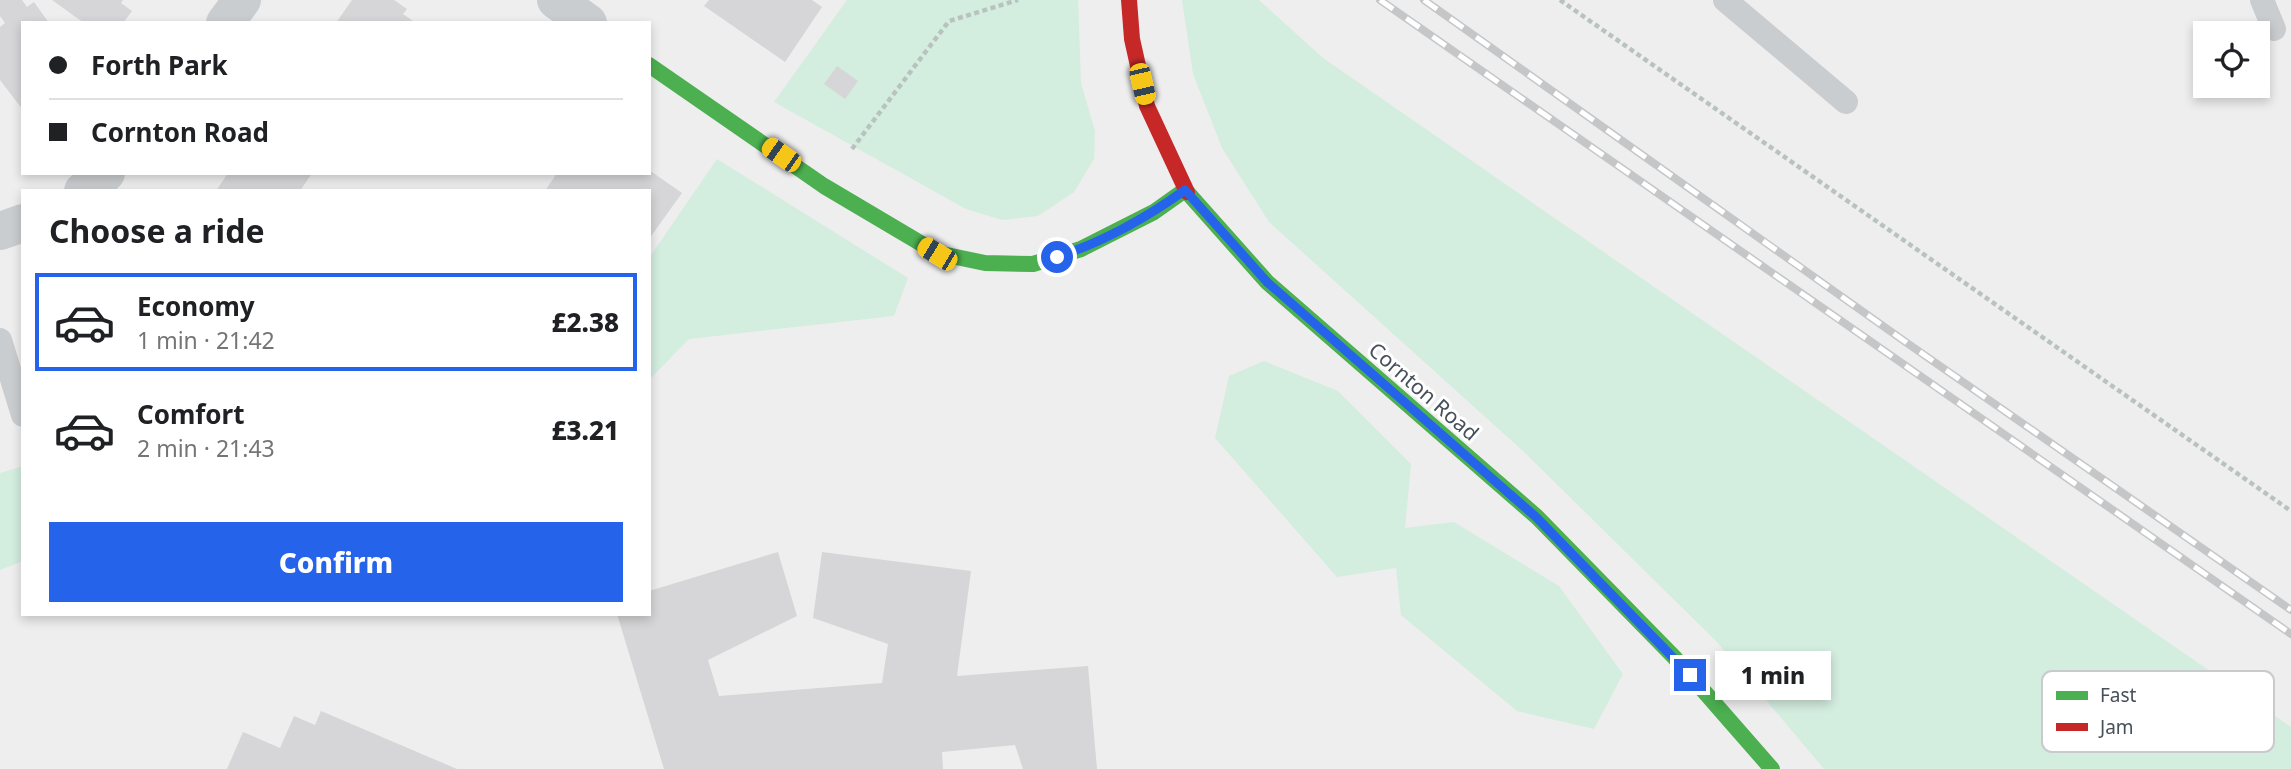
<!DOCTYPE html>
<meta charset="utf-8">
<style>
body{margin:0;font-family:"Noto Sans",sans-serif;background:#f6f6f6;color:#202124;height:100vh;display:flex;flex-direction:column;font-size:26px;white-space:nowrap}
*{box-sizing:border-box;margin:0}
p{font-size:23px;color:#757577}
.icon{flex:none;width:38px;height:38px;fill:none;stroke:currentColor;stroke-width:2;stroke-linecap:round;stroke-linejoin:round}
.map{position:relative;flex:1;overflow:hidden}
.sheet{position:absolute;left:21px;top:189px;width:630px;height:427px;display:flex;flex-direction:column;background:#fff;border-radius:0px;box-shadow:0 4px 10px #0003}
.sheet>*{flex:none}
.guide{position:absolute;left:21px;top:21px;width:630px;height:154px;border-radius:0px;box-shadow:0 4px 10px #0003;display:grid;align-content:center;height:154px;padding:0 28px;background:#fff}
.fabs{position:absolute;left:2193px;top:21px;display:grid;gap:14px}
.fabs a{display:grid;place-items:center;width:77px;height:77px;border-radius:0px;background:#fff;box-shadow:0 4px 10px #0003;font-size:35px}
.end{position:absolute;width:32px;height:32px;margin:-16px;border:9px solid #2563eb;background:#fff;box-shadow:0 0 0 4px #fff}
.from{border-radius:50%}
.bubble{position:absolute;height:49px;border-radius:0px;background:#fff;box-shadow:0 4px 10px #0003;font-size:23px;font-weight:800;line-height:49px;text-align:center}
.car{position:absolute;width:21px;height:42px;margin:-21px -10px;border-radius:9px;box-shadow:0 0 5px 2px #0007;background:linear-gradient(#f5c518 24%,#345 0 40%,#f5c518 0 76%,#345 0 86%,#f5c518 0)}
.guide b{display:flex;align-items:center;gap:24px;height:66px;font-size:26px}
.guide b+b{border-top:2px solid #e0e0e0}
.guide i{width:18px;height:18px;background:#202124}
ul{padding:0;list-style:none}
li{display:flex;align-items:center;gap:21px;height:98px;margin:0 14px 10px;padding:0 14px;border:4px solid transparent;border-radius:0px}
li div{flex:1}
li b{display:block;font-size:26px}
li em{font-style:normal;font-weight:800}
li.current{border-color:#2563eb}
li>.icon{width:63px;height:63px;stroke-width:1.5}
h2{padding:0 28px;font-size:32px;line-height:84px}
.action{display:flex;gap:14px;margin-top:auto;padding:14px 28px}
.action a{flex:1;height:80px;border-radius:0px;background:#2563eb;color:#fff;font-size:28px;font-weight:800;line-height:80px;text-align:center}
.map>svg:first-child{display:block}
</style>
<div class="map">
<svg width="2291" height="769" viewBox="0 0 2291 769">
<rect width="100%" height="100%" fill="#efeeee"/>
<!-- green -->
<g fill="#d3eddf">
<polygon points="847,0 1078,0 1081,83 1095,131 1094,159 1074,192 1038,216 1002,220 966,209 774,102"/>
<polygon points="1182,0 1259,0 1323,58 2291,727 2291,769 1824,769 1718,643 1523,451 1269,222 1222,148 1193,74"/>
<polygon points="717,159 908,278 894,316 689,339 649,380 649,258"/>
<polygon points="1264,361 1338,391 1411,464 1405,528 1454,522 1559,586 1623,674 1594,729 1517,711 1401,615 1396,568 1337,577 1215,438 1229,376"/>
<polygon points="23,466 23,561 0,570 0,473"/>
</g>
<!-- building -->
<g fill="#d6d6d8">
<polygon points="0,0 22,0 27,7 34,2 49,23 23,23 23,110 0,80 0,27 5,23 0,16"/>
<polygon points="52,0 123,0 121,3 132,11 123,23 84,23"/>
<polygon points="352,0 394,0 407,9 403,14 416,23 336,23"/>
<polygon points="709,0 812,0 822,7 785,62 704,6"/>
<polygon points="837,66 858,81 845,99 824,84"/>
<polygon points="649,170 682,193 649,239 649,191 545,191 557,173 634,173 636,175 649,173"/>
<polygon points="228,173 312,173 300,191 216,191"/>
<polygon points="778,552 797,616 708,660 719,696 882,683 888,644 813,618 822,552 971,571 957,676 1088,666 1097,769 1023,769 1015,745 942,752 943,769 664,769 617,614 649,614 649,591"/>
<polygon points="321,711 457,769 227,769 243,732 280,748 294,716 315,725"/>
</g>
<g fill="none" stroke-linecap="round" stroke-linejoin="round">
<!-- path -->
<g stroke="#b8c3c0" stroke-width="4.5" stroke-dasharray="5 3.5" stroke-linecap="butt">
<polyline points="1560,0 2291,511"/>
<polyline points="852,149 949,21 1018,0"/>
</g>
<!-- lane -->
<g stroke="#cacdcf" stroke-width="24">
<polyline points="1725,0 1846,102"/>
<polyline points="2262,0 2274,29"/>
<polyline points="0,340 23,415"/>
</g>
<!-- street -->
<g stroke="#cacdcf" stroke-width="38">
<polyline points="556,0 588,23"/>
<polyline points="225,23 242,0"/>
<polyline points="83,191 106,173"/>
<polyline points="0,231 23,223"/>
</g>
<!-- fast -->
<g stroke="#4caf50" stroke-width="16">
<polyline points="649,65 824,186 937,253 985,263 1033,264 1081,249 1154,212 1185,190"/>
<polyline points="1187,192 1267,282 1537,517 1674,657 1772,769"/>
</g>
<!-- jam -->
<polyline stroke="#c62828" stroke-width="16" points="1129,0 1132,39 1147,106 1187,192"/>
<defs>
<g id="rail">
<polyline points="1380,0 2291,634"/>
<polyline points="1424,0 1907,343 2291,610"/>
</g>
</defs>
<!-- rail casing -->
<use href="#rail" stroke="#c4c6c8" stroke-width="8"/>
<!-- rail -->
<use href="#rail" stroke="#fff" stroke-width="5" stroke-dasharray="16" stroke-linecap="butt"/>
</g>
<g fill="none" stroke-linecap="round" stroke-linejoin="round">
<!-- route -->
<path stroke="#2563eb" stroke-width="9" d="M1057,257C1103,242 1146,218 1185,190L1267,282L1536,517L1690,675"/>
</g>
<g text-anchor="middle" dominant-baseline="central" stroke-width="6" stroke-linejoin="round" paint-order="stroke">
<!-- street labels -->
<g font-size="21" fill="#464f5a" stroke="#fff">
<text transform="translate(1424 391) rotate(41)">Cornton Road</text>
</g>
</g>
<!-- legend -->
<rect x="2042" y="671" width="232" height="81" rx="10" fill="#fff" stroke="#c8cace" stroke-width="2"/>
<rect x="2056" y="691" width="32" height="9" fill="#4caf50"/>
<rect x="2056" y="723" width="32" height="8" fill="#c62828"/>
<g font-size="19" fill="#464f5a">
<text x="2100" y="702">Fast</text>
<text x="2100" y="734">Jam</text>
</g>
</svg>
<div class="fabs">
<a><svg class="icon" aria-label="locate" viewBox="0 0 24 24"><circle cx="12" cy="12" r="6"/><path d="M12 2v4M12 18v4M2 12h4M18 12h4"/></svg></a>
</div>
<i class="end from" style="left:1057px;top:257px"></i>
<i class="end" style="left:1690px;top:675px"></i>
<div class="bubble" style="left:1715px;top:651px;width:116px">1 min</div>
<i class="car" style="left:1142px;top:84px;rotate:167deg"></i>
<i class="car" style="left:781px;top:155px;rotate:305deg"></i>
<i class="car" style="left:937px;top:254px;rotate:301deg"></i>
<div class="guide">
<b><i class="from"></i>Forth Park</b>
<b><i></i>Cornton Road</b>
</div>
<section class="sheet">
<h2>Choose a ride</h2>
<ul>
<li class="current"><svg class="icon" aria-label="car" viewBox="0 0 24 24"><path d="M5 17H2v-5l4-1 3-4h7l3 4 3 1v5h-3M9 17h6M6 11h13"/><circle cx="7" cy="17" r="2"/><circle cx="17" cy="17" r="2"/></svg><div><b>Economy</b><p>1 min · 21:42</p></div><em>£2.38</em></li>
<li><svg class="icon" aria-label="car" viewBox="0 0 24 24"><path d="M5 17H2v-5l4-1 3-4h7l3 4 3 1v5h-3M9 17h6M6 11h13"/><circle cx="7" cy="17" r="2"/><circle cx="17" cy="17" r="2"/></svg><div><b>Comfort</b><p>2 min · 21:43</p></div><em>£3.21</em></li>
</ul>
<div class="action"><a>Confirm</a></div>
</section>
</div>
